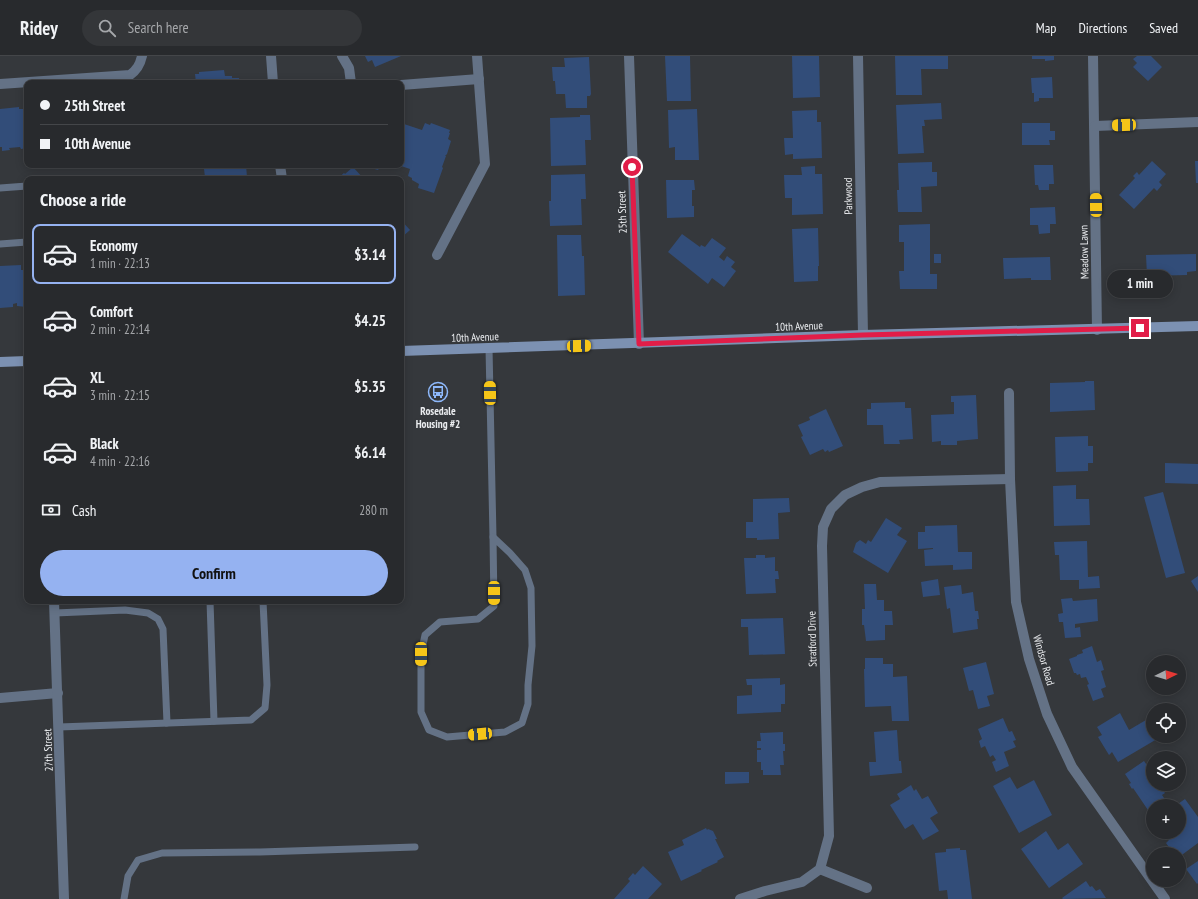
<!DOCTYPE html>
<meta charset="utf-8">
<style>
body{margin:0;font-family:"PT Sans Narrow",sans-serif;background:#343639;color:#f1f3f6;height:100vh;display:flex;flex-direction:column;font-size:15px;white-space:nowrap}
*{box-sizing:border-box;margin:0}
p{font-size:13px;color:#a5a7aa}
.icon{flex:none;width:22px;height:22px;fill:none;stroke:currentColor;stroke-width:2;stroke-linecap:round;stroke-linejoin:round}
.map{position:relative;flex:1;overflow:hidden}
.side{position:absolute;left:24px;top:120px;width:380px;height:428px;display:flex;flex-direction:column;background:#282a2d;border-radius:8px;box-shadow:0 2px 10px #0003,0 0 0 1px #444649}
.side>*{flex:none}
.hud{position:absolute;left:24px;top:24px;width:380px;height:88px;border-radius:8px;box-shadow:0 2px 10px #0003,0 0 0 1px #444649;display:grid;align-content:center;height:88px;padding:0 16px;background:#282a2d}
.needle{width:26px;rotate:85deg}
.fabs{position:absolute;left:1146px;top:599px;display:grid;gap:8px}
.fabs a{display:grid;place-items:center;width:40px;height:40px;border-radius:50%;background:#282a2d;box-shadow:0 2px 10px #0003,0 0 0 1px #444649;font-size:20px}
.end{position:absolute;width:18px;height:18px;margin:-9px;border:5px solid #e11d48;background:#fff;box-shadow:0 0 0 2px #fff}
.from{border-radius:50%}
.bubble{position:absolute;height:28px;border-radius:14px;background:#282a2d;box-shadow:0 2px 10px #0003,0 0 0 1px #444649;font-size:13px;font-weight:700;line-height:28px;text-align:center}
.car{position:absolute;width:12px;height:24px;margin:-12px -6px;border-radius:5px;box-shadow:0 0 3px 1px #0007;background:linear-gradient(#f5c518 24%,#345 0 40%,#f5c518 0 76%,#345 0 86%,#f5c518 0)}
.hud b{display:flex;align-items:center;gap:14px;height:38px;font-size:15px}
.hud b+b{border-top:1px solid #444649}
.hud i{width:10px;height:10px;background:#f1f3f6}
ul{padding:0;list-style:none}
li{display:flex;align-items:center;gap:12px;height:60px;margin:0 8px 6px;padding:0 8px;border:2px solid transparent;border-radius:8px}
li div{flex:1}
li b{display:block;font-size:15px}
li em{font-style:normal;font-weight:700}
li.current{border-color:#95b2f1}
li>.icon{width:36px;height:36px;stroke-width:1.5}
h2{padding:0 16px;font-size:18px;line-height:48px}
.pay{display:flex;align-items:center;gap:10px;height:44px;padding:0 16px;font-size:15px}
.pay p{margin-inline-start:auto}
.cta{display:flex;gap:8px;margin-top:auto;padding:8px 16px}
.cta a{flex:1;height:46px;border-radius:24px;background:#95b2f1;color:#111;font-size:16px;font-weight:700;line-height:46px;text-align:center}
header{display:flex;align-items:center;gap:24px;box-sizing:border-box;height:56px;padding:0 20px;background:#282a2d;border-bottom:1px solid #444649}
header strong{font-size:19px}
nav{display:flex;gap:22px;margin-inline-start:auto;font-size:14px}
.search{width:280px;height:36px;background:#343639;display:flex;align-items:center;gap:10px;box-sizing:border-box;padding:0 14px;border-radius:22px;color:#a5a7aa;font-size:15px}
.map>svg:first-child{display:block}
</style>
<header>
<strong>Ridey</strong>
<div class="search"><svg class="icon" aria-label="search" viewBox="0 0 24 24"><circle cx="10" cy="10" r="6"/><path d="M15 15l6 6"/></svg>Search here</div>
<nav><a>Map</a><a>Directions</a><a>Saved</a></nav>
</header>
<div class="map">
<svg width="1198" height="843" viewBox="0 0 1198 843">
<rect width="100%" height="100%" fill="#35383c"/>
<!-- building -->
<g fill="#324d79">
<polygon points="365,0 401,0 375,11 372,4 368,6"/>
<polygon points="665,0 690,0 691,45 667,45"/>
<polygon points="792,0 819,0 820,41 793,42"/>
<polygon points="895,0 948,0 948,13 921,13 922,39 896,39"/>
<polygon points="1032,0 1054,0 1054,4 1045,5 1045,3 1032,3"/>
<polygon points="1137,0 1151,0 1162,11 1148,25 1133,11 1137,7 1133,3"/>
<polygon points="589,1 591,38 590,40 587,40 587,52 566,52 565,38 556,38 555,25 553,25 552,11 565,11 564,2"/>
<polygon points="224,14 225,20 232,20 232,22 239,22 240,27 196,27 195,18 199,18 199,16"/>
<polygon points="1052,21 1053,42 1039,42 1039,45 1034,46 1034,37 1032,37 1031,22"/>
<polygon points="941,47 942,63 924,64 925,70 922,70 924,97 898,98 896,49"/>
<polygon points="19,51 19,53 27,53 27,92 21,93 20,91 9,92 10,94 2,95 2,91 0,91 0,53"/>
<polygon points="697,53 699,104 675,104 675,91 669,92 668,54"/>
<polygon points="817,54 817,66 821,66 822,102 793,103 793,98 785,99 784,82 793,82 792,55"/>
<polygon points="580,59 590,59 591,84 585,84 586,109 551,110 550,62 580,61"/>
<polygon points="401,67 422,74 425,67 430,69 431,67 450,74 449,77 450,77 448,83 451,85 447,98 445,100 446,100 442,111 443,112 434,137 418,132 419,128 412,124 412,122 408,120 410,113 401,110"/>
<polygon points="1022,67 1050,67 1050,75 1055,75 1055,84 1049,84 1050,89 1022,89"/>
<polygon points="1152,105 1166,118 1159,126 1162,129 1157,135 1154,132 1134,153 1119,139 1135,122 1133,120 1137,116 1139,119"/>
<polygon points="1195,105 1198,105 1198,127 1196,127"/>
<polygon points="932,106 932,116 937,116 937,130 921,131 922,156 898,156 897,134 899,134 898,107"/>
<polygon points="206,109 246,109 247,121 233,123 203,123 203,121 205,121 204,113 207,112"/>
<polygon points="360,109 390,109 388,113 380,111 378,114"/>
<polygon points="1034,109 1053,109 1054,128 1049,128 1049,134 1039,134 1038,129 1035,129"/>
<polygon points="815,110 815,118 822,118 823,158 792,159 792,142 785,142 784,119 802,119 801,111"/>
<polygon points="353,111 364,123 337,123 344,117 345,118"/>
<polygon points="585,118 586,143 581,143 582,169 550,170 549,145 551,145 551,119"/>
<polygon points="666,124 694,124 695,134 692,134 692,150 694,150 694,161 667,162"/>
<polygon points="1055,151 1056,168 1050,168 1050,177 1039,178 1038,169 1030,169 1030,152"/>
<polygon points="401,164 410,174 401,182"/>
<polygon points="930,168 930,218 937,218 937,233 900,233 899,215 904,215 904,186 899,186 899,169"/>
<polygon points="818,172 819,210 818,210 818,225 794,226 792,173"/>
<polygon points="682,178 700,191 701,189 705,191 712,182 726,192 719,201 724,205 727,200 735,206 731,211 736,215 724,231 712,222 708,228 668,196"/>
<polygon points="557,179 581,179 582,200 584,200 585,239 558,240"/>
<rect x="934" y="198" width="7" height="9"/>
<polygon points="1196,198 1196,215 1187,216 1187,219 1147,220 1146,199"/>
<polygon points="1050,201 1051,224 1031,224 1031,222 1004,223 1003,202"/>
<polygon points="21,209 21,214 27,214 27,251 17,250 17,247 13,248 13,251 0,252 0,210"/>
<polygon points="1085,325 1094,325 1095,354 1050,356 1050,327 1085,326"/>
<polygon points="976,339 978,383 957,385 957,389 941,389 941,385 932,386 931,359 954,358 954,346 951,346 951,340"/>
<polygon points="905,346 905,352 911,352 913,383 899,384 900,388 884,388 883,369 867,369 867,353 871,353 871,347"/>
<polygon points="826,353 843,390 829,396 828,394 825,396 823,393 810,399 801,381 803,380 798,369 810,364 809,361"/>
<polygon points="1088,380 1088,390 1093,390 1093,407 1088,407 1088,415 1056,416 1055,381"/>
<polygon points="1165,407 1198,408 1198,428 1165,427"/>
<polygon points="1076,429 1076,443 1089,443 1090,469 1054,470 1053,430"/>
<polygon points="1163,436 1185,517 1166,522 1144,441"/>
<polygon points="789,442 790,456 778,457 779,483 757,484 757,482 746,482 746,466 753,466 753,443"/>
<polygon points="886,462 902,472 897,479 907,485 888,517 853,496 856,487 860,484 866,488 868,484 871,486"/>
<polygon points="957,469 958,496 972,496 972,513 953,514 953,509 925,510 924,494 933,493 933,492 918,493 918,476 925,476 925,470"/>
<polygon points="1087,485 1088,521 1099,520 1100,532 1079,533 1079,524 1060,524 1059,499 1055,499 1054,486"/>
<polygon points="756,499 765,499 765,502 775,501 775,515 778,515 779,523 775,523 776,537 746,538 744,502 756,502"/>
<polygon points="1198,520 1198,536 1191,525"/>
<polygon points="938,523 940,539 923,541 921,526"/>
<polygon points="864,528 876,528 877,544 884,544 884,555 892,555 893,569 885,569 885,584 866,585 864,569 862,569 862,553 865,553"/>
<polygon points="961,529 962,538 973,536 975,555 978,555 979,563 977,563 978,573 953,577 950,552 947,553 944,531"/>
<polygon points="1072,542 1073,545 1097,543 1098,565 1075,568 1075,572 1080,571 1081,581 1065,582 1063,566 1059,566 1058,558 1063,557 1061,543"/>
<polygon points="783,562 785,598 749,599 748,571 741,571 741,563"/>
<polygon points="1092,590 1097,606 1101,604 1104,614 1101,615 1106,631 1101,633 1104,641 1093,645 1087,629 1089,628 1086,621 1081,622 1080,618 1077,619 1076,617 1074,617 1069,603 1077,600 1077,599 1083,597 1082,594"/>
<polygon points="865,602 883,602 883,608 893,608 893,621 907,620 909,665 892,665 891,650 865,651 864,613 865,613"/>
<polygon points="986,606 994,638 987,640 990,650 978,653 973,634 969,635 963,612"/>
<polygon points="780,622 780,629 785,628 785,648 781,648 781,656 737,658 737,640 752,639 752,629 747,629 746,623"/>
<polygon points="1120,657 1129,674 1146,664 1153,676 1153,680 1156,680 1157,683 1118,706 1112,696 1109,699 1098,681 1102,679 1097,671"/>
<polygon points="1003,662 1009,676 1012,675 1016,684 1013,685 1016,691 1004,696 1009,710 996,716 992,706 996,704 993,699 990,701 985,690 981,692 979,685 982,683 978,673"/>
<polygon points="897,674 899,705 901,705 902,717 870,720 869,706 876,706 874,676"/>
<polygon points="783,676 783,688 785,688 785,695 783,695 784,709 780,709 781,719 763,719 763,714 761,714 761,706 757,706 757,694 761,694 761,692 757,692 757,685 761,685 760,677"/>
<polygon points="1144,705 1151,715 1153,714 1153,728 1159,728 1165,737 1162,739 1166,745 1158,750 1153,750 1153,755 1150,757 1133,732 1132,733 1129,728 1131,727 1125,718"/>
<polygon points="725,716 749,716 749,727 725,728"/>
<polygon points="1010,721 1017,733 1034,724 1052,759 1019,777 993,730"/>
<polygon points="911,729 914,735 916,733 922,743 928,740 938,757 930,762 939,775 923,784 913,768 905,773 890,749 900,743 897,738"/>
<polygon points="1185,743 1198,761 1198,787 1179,801 1179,798 1174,798 1166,787 1169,784 1165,778 1162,780 1159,776 1179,776 1179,750 1175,750"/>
<polygon points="706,772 707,774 708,773 713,775 717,783 715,783 724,801 717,805 718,806 701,814 702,815 681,825 668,796 684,789 682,784"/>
<polygon points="1046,775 1058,794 1068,787 1083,808 1049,832 1021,793"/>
<polygon points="960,792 960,794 966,794 972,843 948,843 947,834 939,835 935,797 946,796 946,793"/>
<polygon points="1198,805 1198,827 1197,828 1186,813"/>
<polygon points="643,810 662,828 648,843 614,843 630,825 628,823 633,817 635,819"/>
<polygon points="1086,825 1090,831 1092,830 1096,835 1100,833 1106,842 1063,843 1062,842"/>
</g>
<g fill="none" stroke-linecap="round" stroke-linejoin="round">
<!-- service -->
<g stroke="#647286" stroke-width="7">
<polyline points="0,132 27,130"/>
<polyline points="0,188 27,186"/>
<polyline points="489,292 493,481"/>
<polygon points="493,481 510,497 525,514 531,532 532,590 528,629 528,648 522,667 505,676 447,681 429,674 421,656 421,598 425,579 440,566 478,563 494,550"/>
<polyline points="210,545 214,665"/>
<polyline points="55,557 125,554 148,557 158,563 163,573 167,667"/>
<polyline points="59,671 251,664 265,652 267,629 263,545"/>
<polyline points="124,843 128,820 138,804 162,797 260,796 415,791"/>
</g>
<!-- minor -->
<g stroke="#647286" stroke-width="10">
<polyline points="271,0 273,27"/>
<polyline points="342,0 349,12 351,27"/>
<polyline points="629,0 639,288"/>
<polyline points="858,0 863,279"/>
<polyline points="1093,0 1097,274"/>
<path d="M0,28L130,19C137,14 140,9 142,0"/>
<polyline points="401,29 479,23"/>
<polyline points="1095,70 1198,66"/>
<polyline points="280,109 282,123"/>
<polyline points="437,199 485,108 477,0"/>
<polyline points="1009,337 1010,423 1016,546 1029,603 1047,658 1072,711 1165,843"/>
<polyline points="0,642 58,637"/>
<polyline points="820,813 867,832"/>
<polyline points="740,843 765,835 802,826 820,813 829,780 822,490 823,471 831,453 845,439 862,431 880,426 1010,423"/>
</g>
<!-- tertiary -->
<polyline stroke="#647286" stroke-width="10" points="54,545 64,843"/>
<!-- secondary -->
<g stroke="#7c91b2" stroke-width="10">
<polyline points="401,295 863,279 1198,270"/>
<polyline points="0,306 27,305"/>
</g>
</g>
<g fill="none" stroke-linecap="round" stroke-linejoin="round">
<!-- route -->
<polyline stroke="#e11d48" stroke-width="5" points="632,111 639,288 863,279 1140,272"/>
</g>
<!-- icons -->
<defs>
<symbol id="bus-ring" viewBox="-11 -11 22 22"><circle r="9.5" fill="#35383c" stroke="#8eb9fc" stroke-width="1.5"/><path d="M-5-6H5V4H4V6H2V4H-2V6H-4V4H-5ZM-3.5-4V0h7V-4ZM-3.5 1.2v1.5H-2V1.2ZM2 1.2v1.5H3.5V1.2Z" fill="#8eb9fc"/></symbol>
</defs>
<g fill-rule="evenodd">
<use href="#bus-ring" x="427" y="325" width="22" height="22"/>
</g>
<g text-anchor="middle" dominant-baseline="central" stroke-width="3" stroke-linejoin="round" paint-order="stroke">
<!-- street labels -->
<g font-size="11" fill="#eaecef" stroke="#35383c">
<text transform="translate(848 140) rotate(-91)">Parkwood</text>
<text transform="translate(622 156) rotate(-92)">25th Street</text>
<text transform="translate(1084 196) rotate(-91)">Meadow Lawn</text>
<text transform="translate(799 270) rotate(-2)">10th Avenue</text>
<text transform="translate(475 281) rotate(-2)">10th Avenue</text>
<text transform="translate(812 583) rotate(-91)">Stratford Drive</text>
<text transform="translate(1044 604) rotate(74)">Windsor Road</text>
<text transform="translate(48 694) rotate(-92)">27th Street</text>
</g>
<!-- poi labels -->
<g font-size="11" font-weight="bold" fill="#eaecef" stroke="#35383c">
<text x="438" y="355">Rosedale<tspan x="438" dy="13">Housing #2</tspan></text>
</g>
</g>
</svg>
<div class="fabs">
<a><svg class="needle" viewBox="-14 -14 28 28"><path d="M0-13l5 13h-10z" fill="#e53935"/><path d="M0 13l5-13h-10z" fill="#a5a7aa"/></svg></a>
<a><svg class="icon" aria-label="locate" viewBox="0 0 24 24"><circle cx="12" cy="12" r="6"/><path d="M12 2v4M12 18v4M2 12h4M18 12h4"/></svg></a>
<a><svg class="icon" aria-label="layers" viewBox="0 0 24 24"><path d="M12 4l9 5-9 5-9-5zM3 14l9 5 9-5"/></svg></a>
<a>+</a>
<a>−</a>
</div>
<i class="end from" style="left:632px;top:111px"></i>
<i class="end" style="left:1140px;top:272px"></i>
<div class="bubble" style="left:1107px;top:214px;width:66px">1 min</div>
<i class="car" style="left:1124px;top:69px;rotate:268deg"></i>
<i class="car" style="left:1096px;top:149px;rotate:359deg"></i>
<i class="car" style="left:579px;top:290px;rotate:88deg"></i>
<i class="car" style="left:490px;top:337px;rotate:359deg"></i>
<i class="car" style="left:494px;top:537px;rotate:180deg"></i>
<i class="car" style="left:421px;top:598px;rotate:180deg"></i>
<i class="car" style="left:480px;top:678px;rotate:265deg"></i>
<div class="hud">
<b><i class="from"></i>25th Street</b>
<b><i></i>10th Avenue</b>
</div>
<section class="side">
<h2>Choose a ride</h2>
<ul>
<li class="current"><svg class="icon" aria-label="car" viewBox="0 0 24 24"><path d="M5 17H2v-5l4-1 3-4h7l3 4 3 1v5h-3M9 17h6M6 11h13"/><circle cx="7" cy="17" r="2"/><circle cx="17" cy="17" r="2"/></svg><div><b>Economy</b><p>1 min · 22:13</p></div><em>$3.14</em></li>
<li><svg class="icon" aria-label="car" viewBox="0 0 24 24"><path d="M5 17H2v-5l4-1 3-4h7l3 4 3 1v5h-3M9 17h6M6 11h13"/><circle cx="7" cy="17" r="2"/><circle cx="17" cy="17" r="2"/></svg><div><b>Comfort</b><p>2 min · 22:14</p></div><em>$4.25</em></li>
<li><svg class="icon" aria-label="car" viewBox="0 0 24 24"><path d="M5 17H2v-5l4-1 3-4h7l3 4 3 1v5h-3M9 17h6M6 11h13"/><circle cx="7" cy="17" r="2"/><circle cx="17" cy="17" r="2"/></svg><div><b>XL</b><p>3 min · 22:15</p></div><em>$5.35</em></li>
<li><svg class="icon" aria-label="car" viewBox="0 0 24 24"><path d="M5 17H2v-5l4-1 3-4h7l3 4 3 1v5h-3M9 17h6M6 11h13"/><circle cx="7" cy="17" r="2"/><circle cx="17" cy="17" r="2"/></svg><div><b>Black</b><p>4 min · 22:16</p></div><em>$6.14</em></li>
</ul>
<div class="pay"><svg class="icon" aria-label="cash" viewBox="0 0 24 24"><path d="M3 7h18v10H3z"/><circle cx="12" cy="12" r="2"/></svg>Cash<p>280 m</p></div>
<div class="cta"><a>Confirm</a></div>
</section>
</div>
